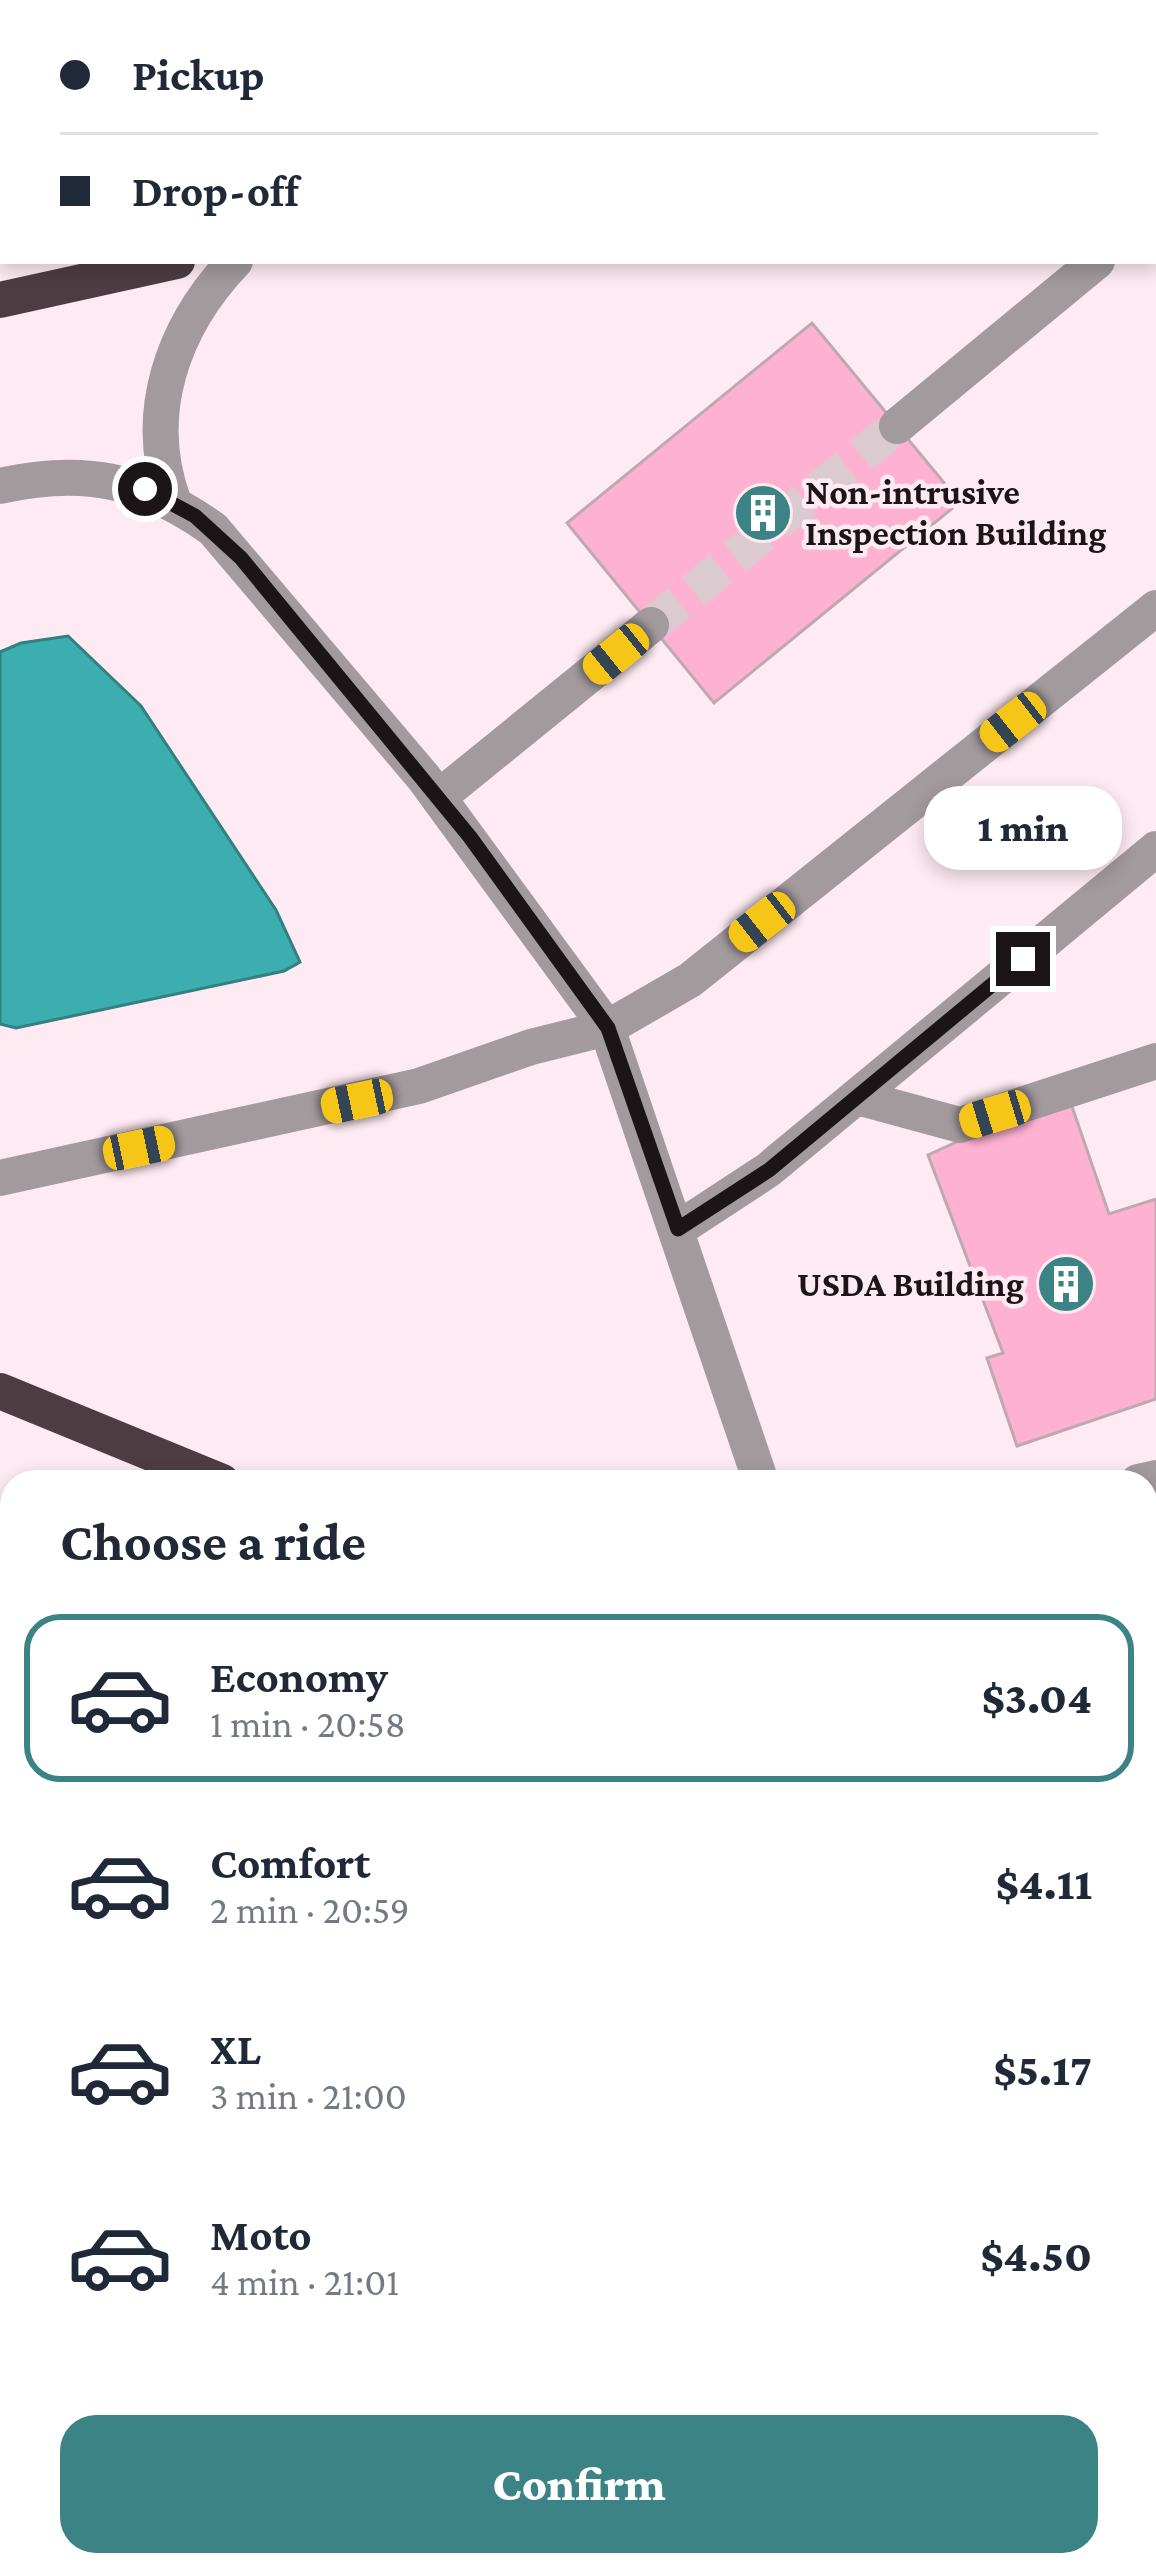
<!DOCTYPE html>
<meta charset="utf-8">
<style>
body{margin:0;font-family:"Crimson Pro",serif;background:#f6f6f7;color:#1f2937;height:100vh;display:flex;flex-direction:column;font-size:45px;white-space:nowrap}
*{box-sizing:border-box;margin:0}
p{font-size:39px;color:#747a83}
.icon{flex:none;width:66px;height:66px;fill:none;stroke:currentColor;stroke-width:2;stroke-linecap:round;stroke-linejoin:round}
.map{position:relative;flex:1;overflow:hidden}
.sheet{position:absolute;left:0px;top:1470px;width:1158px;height:1107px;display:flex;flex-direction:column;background:#fff;border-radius:36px 36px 0 0;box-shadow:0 6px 18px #0003}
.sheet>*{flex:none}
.guide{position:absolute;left:0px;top:0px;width:1158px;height:264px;box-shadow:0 6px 18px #0003;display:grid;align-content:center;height:264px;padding:0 60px;background:#fff}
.end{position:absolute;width:54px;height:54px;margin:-27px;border:15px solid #1c1517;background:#fff;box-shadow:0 0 0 6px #fff}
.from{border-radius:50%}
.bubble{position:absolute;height:84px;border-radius:36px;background:#fff;box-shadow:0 6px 18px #0003;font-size:39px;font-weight:800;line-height:84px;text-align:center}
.car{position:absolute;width:36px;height:72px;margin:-36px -18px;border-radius:15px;box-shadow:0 0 9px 3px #0007;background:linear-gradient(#f5c518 24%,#345 0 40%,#f5c518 0 76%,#345 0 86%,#f5c518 0)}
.guide b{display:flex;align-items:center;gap:42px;height:114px;font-size:45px}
.guide b+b{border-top:3px solid #e0e1e3}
.guide i{width:30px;height:30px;background:#1f2937}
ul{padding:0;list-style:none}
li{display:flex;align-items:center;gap:36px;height:168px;margin:0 24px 18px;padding:0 36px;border:6px solid transparent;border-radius:36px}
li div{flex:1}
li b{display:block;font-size:45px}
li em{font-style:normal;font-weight:800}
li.current{border-color:#3b8384}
li>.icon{width:108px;height:108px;stroke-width:1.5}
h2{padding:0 60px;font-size:54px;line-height:144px}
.button{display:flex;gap:24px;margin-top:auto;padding:24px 60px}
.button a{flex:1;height:138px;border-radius:36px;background:#3b8384;color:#fff;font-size:48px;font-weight:800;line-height:138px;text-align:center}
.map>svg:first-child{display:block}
</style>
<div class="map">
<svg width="1156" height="2575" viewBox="0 0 1156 2575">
<rect width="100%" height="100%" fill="#feeaf2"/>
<!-- water -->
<polygon fill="#3caeaf" stroke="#328081" stroke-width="3" points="68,636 141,706 276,910 300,962 284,971 16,1028 0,1024 0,652 21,643"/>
<!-- building -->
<g fill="#ffb1d2" stroke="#bda9b1" stroke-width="3">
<polygon points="812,323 960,502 714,703 567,523"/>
<polygon points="1067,1092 1109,1214 1156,1199 1156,1399 1017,1446 987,1358 1003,1353 928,1155"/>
</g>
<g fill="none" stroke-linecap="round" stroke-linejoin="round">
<!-- minor-tunnel -->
<polyline stroke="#dccad1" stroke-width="36" stroke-dasharray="36 18" stroke-linecap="butt" points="651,625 897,426"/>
<!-- path -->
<g stroke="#998b91" stroke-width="8" stroke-dasharray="9 9" stroke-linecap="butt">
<polyline points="324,3 334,0"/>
<polyline points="0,92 3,91"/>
</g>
<!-- minor -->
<g stroke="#a39a9d" stroke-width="36">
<polyline points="973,3 987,0"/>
<polyline points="1155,214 1156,213"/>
<polyline points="0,216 3,216"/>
<polyline points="897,426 1097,261"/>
<path d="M0,486C84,467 144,480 213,529L424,778L607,1028L761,1482"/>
<path d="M174,503C141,415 172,327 235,261"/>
<polyline points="439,797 651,625"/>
<polyline points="857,1097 960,1125 1156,1061"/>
<polyline points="0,1178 419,1086 531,1047 607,1028 690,980 1156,608"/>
<polyline points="678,1229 768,1170 1156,849"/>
<polyline points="1138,1482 1156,1478"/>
<polyline points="0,1621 12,1629"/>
<polyline points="1146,1867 1156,1859"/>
<polyline points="1146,2235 1156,2235"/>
<polyline points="233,2573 233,2575"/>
</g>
<!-- highway -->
<g stroke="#4d3d43" stroke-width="36">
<polyline points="1155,34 1156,33"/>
<polyline points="0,300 177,261"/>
<polyline points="0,1391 222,1482"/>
<polyline points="1146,1568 1156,1566"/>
<polyline points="1146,2145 1156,2132"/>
<polyline points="727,2565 729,2575"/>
<polyline points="1059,2565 1061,2575"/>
</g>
<defs>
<g id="rail">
<polyline points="1146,2347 1156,2345"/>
<polyline points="1146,2374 1156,2371"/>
<polyline points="98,2575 144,2565"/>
<polyline points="223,2575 269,2565"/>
</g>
</defs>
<!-- rail casing -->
<use href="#rail" stroke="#40373a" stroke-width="14"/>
<!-- rail -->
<use href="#rail" stroke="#feeaf2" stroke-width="9" stroke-dasharray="27" stroke-linecap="butt"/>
</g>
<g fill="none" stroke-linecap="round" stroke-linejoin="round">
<!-- route -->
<polyline stroke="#1c1517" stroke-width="15" points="145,489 195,516 241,558 470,837 608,1028 678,1229 769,1170 1023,959"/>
</g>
<!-- icons -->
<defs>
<symbol id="building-disc" viewBox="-11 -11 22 22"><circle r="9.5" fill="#3b8384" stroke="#feeaf2"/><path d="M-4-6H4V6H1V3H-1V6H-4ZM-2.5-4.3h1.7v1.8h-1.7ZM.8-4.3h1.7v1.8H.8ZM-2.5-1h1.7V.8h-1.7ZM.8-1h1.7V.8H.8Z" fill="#fff"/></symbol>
</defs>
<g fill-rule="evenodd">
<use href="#building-disc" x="730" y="480" width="66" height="66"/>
<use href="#building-disc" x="1033" y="1251" width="66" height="66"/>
</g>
<g text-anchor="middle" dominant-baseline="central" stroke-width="9" stroke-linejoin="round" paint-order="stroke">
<!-- poi labels -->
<g font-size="36" font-weight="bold" fill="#1c1517" stroke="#feeaf2" text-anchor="start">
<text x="805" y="492">Non-intrusive<tspan x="805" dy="41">Inspection Building</tspan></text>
<text x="1024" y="1284" text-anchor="end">USDA Building</text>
</g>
</g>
</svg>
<i class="end from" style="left:145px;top:489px"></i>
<i class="end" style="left:1023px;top:959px"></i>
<div class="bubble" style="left:924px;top:786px;width:198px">1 min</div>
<i class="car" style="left:616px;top:654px;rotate:231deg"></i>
<i class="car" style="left:1013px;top:722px;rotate:232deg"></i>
<i class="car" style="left:762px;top:922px;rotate:232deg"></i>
<i class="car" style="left:357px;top:1101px;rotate:258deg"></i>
<i class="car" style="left:995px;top:1114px;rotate:253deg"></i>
<i class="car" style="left:139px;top:1148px;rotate:78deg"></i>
<div class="guide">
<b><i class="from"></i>Pickup</b>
<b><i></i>Drop-off</b>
</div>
<section class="sheet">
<h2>Choose a ride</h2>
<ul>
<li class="current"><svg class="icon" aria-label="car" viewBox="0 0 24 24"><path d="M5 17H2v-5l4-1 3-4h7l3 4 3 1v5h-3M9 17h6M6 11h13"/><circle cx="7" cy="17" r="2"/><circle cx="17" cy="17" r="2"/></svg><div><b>Economy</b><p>1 min · 20:58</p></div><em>$3.04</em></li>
<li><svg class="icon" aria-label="car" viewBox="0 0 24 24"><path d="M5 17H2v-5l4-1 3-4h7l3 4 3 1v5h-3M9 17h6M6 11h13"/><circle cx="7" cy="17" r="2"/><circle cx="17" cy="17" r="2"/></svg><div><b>Comfort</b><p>2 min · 20:59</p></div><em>$4.11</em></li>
<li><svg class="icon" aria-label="car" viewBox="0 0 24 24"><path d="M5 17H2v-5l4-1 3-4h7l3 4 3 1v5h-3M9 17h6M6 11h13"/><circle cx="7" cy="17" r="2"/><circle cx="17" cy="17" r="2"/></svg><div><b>XL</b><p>3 min · 21:00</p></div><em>$5.17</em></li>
<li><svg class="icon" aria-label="car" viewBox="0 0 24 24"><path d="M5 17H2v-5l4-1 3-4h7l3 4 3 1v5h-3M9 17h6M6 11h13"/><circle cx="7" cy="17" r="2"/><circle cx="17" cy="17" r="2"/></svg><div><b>Moto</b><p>4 min · 21:01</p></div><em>$4.50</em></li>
</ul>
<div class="button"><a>Confirm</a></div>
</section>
</div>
